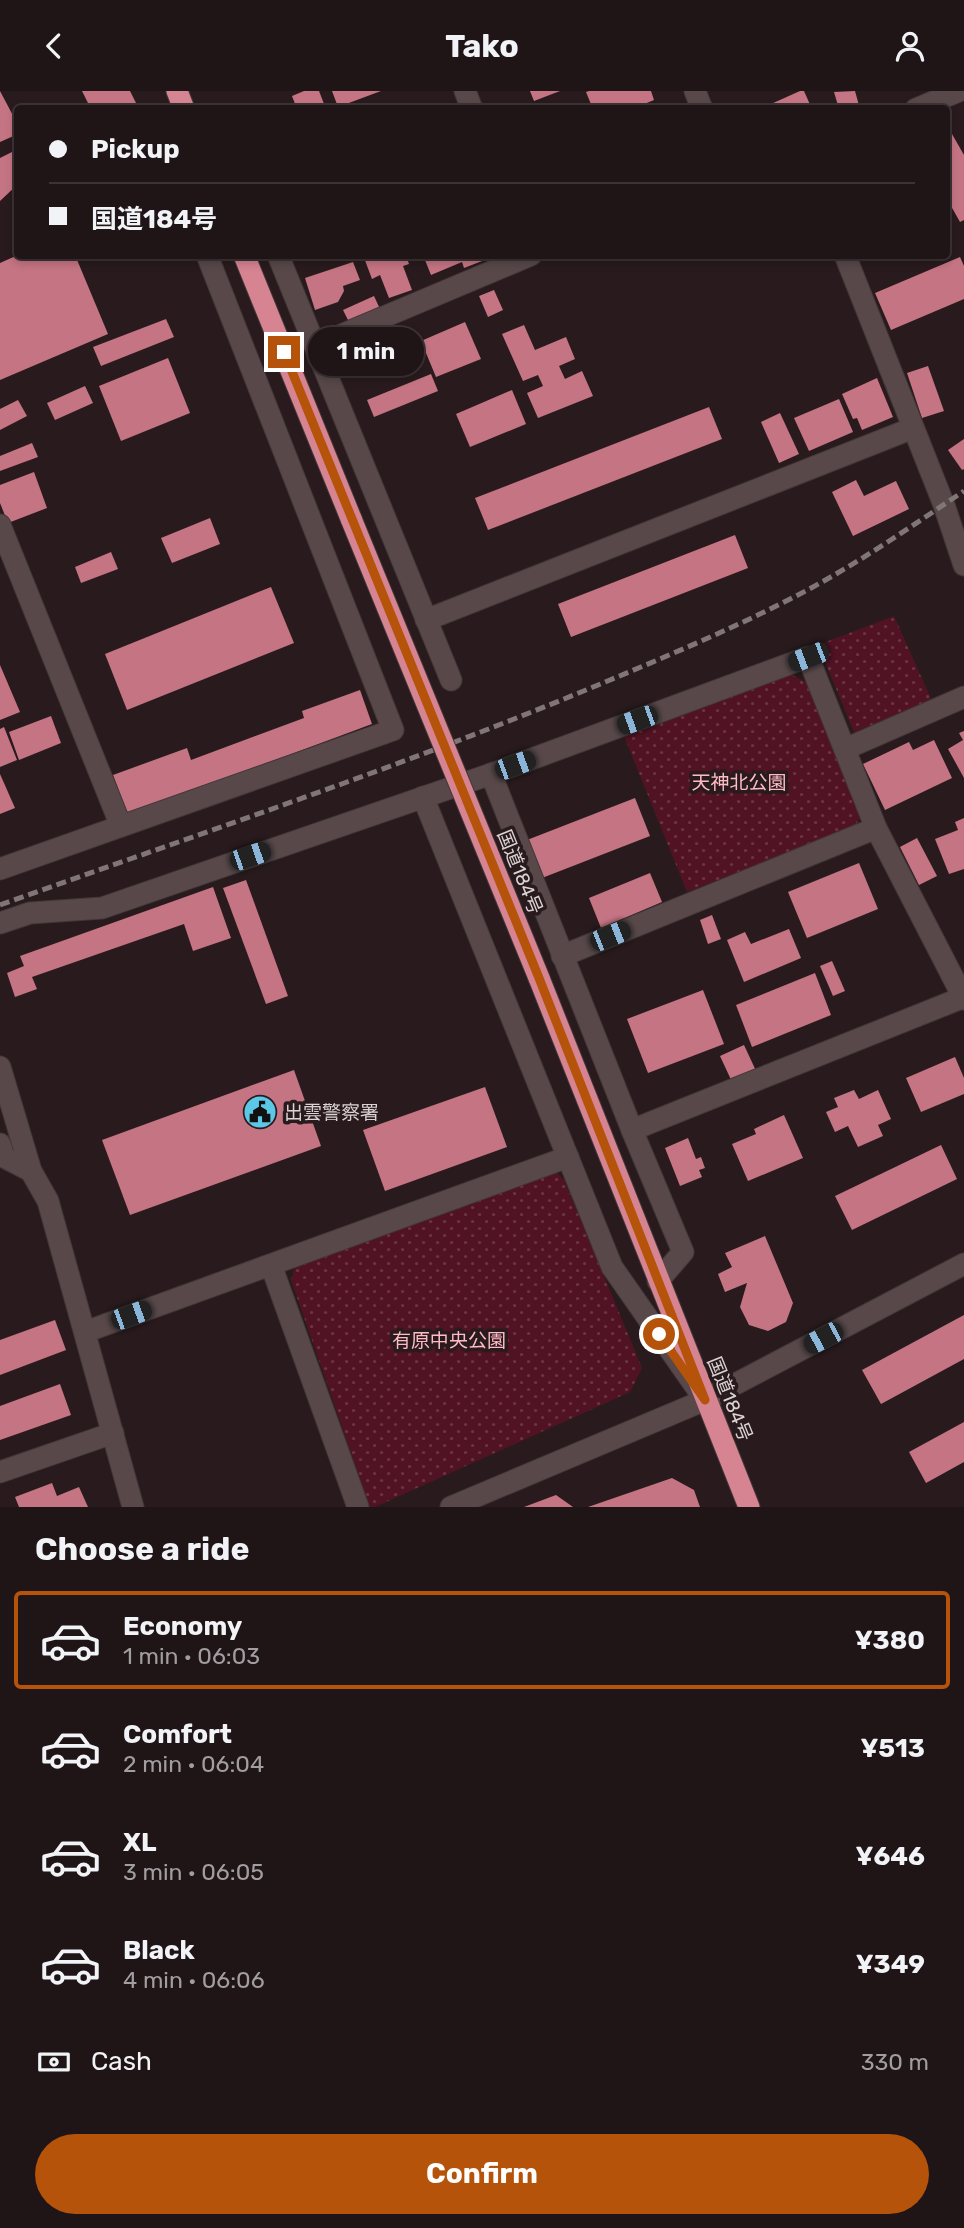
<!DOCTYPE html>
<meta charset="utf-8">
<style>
body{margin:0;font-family:Rubik,"Noto Sans JP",sans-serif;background:#2c2123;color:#f1f3f6;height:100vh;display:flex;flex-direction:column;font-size:26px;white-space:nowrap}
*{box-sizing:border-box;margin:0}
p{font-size:23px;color:#a19ea1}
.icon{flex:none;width:38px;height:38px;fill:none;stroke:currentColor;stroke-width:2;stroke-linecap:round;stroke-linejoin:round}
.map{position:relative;height:1416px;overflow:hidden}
.panel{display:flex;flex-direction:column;background:#1f1416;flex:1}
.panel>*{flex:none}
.guide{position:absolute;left:14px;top:14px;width:936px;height:154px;border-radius:7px;box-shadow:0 4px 10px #0003,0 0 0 2px #3c3335;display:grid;align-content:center;height:154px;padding:0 35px;background:#1f1416}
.end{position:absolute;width:32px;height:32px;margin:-16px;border:9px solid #b45309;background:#fff;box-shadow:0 0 0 4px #fff}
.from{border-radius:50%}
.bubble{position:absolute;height:49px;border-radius:24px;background:#1f1416;box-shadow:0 4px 10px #0003,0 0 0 2px #3c3335;font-size:23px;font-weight:700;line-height:49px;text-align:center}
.car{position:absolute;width:21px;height:42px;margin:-21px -10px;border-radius:9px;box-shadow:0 0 5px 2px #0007;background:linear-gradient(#222 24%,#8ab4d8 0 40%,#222 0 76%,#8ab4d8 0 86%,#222 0)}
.guide b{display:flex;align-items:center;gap:24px;height:66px;font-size:26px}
.guide b+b{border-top:2px solid #3c3335}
.guide i{width:18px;height:18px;background:#f1f3f6}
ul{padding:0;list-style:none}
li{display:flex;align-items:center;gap:21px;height:98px;margin:0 14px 10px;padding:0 21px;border:4px solid transparent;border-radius:7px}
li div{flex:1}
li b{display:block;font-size:26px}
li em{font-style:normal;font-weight:700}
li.current{border-color:#b45309}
li>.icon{width:63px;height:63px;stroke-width:1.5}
h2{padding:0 35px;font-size:32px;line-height:84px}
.pay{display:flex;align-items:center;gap:18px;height:77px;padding:0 35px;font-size:26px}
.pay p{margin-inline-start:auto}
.action{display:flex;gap:14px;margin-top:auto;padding:14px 35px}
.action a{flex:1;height:80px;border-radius:42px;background:#b45309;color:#fff;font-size:28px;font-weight:700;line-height:80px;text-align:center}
header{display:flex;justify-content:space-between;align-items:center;height:91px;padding:0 35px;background:#1f1416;font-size:32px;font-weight:700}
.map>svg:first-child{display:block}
</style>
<header><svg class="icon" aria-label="back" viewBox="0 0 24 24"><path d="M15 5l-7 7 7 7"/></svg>Tako<svg class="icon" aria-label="person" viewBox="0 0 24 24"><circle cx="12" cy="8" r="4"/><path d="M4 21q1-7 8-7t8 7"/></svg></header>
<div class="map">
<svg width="964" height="1416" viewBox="0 0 964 1416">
<defs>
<pattern id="grass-dots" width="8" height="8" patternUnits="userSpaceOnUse" patternTransform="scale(1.75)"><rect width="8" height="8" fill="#511324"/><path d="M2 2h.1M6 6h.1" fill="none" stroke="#693443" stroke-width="1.8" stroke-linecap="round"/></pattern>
</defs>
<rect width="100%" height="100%" fill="#291b1d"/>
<!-- grass -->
<g fill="url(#grass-dots)">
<polygon points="894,525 932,610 854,641 818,554"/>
<polygon points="790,583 810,593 860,727 854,736 687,801 624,645"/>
<polygon points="555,1080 564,1089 642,1277 630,1301 375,1416 370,1416 291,1189 295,1176"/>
</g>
<!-- building -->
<g fill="#c57483">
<polygon points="0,0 18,34 18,43 0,51"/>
<polygon points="82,0 130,0 139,18 91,18"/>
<polygon points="304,0 319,0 326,18 297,18 292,5"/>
<polygon points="332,0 381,0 338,16"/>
<polygon points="530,0 560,0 534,10"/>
<polygon points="589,0 651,0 654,9 632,18 593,18 586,1"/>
<polygon points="800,0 804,0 812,18 760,18"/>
<polygon points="855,0 860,18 839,18 834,1"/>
<polygon points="952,43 964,64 964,129 960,131 947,108 947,46"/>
<polygon points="18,58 18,93 0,110 0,67"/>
<polygon points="18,164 75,164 108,243 0,289 0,172"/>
<polygon points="363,164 406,164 409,173 403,175 412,199 389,207 380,184 372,188"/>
<polygon points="423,164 495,164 495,165 464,177 462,171 431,184"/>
<polygon points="960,166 964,175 964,208 891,239 875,202"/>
<polygon points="353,171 360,189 343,195 344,200 338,211 315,219 305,187"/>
<polygon points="494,199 503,219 488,226 479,205"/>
<polygon points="374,205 380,218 350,233 343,219"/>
<polygon points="166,228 174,246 101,275 93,256"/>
<polygon points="465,231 481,268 436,286 421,250"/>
<polygon points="524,234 535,259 566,246 575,268 559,275 565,288 582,280 593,305 538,327 527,302 543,295 538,284 523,290 502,243"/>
<polygon points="168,267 190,322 121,350 99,295"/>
<polygon points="928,275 944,320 922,327 907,282"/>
<polygon points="431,283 438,300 374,326 367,309"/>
<polygon points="877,287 893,326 862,339 857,327 853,328 842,303"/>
<polygon points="85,295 93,312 55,329 47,312"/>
<polygon points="512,299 526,333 470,356 456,323"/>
<polygon points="839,308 853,341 809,360 794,327"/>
<polygon points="18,309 27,325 0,339 0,318"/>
<polygon points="709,316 722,348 488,439 475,407"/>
<polygon points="780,322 799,363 779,372 761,331"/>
<polygon points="964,348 964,378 962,379 948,359"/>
<polygon points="32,352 38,366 0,380 0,365"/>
<polygon points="34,381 47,417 8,432 0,412 0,394"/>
<polygon points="856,389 864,405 896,390 909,418 853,445 832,401"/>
<polygon points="210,427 220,453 172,472 161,447"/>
<polygon points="735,444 748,477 571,546 558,513"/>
<polygon points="111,461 118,478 81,492 75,476"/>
<polygon points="271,496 294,552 127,619 105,563"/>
<polygon points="0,574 20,621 0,629"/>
<polygon points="360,599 372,633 128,724 113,684 187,657 191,669 304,627 302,620"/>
<polygon points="51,625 61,652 19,669 9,641"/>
<polygon points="4,636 17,669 0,676 0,638"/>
<polygon points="964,640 964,687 948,658 963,649 959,642"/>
<polygon points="934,649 952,687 885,719 863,673 909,651 913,659"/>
<polygon points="0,683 15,717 0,723"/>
<polygon points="635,707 650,745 542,787 527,749"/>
<polygon points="964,727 964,778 949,783 935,748 958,739 955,731"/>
<polygon points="917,747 937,785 919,794 900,756"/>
<polygon points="859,772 878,818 807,847 788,801"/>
<polygon points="650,782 662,811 601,837 589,807"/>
<polygon points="246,789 288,905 266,913 223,797"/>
<polygon points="213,796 231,847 193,860 184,833 32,886 37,898 15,906 7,882 24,875 20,865"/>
<polygon points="712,824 721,848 708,853 700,829"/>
<polygon points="789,838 801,867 744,891 727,849 745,841 751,853"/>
<polygon points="832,870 845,900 833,905 820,875"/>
<polygon points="815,882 831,924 752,956 736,914"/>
<polygon points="703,899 724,953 648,982 627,928"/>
<polygon points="744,954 757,982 733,993 720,965"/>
<polygon points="955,966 964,987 964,1003 921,1021 906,987"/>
<polygon points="294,979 321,1055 130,1124 102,1049"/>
<polygon points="485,996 507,1056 385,1100 363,1039"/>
<polygon points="854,999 859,1008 878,999 891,1028 878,1034 883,1045 858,1056 848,1035 835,1041 826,1021 838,1016 834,1007"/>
<polygon points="784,1024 803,1067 748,1090 732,1053 756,1043 754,1038"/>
<polygon points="688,1047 696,1068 701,1066 705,1077 699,1079 702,1086 680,1095 665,1057"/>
<polygon points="941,1054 957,1088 852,1139 835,1105"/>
<polygon points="765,1145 793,1212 786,1231 768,1240 749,1234 740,1216 747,1192 725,1201 718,1183 732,1176 725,1162"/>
<polygon points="964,1224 964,1268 881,1313 862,1279"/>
<polygon points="55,1229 66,1259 0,1284 0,1249"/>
<polygon points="60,1293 71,1324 0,1349 0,1315"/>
<polygon points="964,1331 964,1371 926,1392 909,1361"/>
<polygon points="672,1387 694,1399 700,1416 588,1416"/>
<polygon points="52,1392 57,1405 79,1396 88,1416 19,1416 15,1406"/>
<polygon points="556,1404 573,1416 524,1416"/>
</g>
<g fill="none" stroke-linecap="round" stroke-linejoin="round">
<defs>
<g id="minor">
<polyline points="465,0 472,18"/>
<polyline points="695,0 702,18"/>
<polyline points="916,18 959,0"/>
<polyline points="278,164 451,589"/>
<polyline points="845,164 944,414 964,474"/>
<polyline points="315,255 531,164"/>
<polyline points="0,434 121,735"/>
<polyline points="426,529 913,337"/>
<polyline points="845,658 964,606"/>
<polyline points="491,683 632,1039 964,906"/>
<polyline points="423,706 612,1176 698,1299"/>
<polyline points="0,778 393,639 207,164"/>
<polyline points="0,832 30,822 102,817 491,683 808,566 876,737 964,908"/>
<polyline points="562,865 876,737"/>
<polyline points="0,976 31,1080 48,1110 133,1416"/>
<polyline points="632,1039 683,1161 658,1190"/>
<polyline points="0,1053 4,1066 31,1080"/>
<polyline points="271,1174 358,1416"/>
<polyline points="85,1241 568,1066"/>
<polyline points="0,1381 113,1342"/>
<polyline points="451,1416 705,1309 964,1173"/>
</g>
<g id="highway">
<polyline points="177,0 184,18"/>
<polyline points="244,164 352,430"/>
<polyline points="539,887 749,1416"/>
</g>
</defs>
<!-- minor casing -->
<use href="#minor" stroke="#423738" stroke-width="23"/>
<!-- highway casing -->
<use href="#highway" stroke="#423738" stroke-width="23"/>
<!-- minor -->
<use href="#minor" stroke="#58484a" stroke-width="21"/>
<!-- highway -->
<use href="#highway" stroke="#d68392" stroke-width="21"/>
<!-- rail -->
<path stroke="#817677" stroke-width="5" stroke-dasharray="10 5" stroke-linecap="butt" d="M0,814C204,741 410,673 610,589C672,563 734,537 794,506C853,476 909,437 964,400"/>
<defs>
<polyline id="highway-bridge" points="352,430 539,887"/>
</defs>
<!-- highway-bridge casing -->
<use href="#highway-bridge" stroke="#423738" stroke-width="23" stroke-linecap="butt"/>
<!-- highway-bridge -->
<use href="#highway-bridge" stroke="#d68392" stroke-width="21"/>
</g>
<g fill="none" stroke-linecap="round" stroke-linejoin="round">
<!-- route -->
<polyline stroke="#b45309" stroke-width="9" points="284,261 539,887 705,1309 659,1243"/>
</g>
<!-- icons -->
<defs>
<symbol id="civic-disc" viewBox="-11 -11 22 22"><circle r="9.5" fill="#5ac8e6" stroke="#291b1d"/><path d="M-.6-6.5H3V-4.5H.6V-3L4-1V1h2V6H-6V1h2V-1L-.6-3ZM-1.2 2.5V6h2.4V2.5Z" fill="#111"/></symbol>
</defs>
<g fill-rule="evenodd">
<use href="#civic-disc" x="241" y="1002" width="38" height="38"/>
</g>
<g text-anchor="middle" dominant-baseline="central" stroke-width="7" stroke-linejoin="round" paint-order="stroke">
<!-- park labels -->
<g font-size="19" fill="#ffbac5" stroke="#291b1d">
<text x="739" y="691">天神北公園</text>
<text x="449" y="1249">有原中央公園</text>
</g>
<!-- street labels -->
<g font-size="19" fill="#dcd3d4" stroke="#291b1d">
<text transform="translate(520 781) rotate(68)">国道184号</text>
<text transform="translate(730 1308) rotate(68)">国道184号</text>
</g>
<!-- poi labels -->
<g font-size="19" fill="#dcd3d4" stroke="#291b1d" text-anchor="start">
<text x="284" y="1021">出雲警察署</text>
</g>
</g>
</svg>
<i class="end from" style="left:659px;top:1243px"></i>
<i class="end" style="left:284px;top:261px"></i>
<div class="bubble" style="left:308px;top:236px;width:116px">1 min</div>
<i class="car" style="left:808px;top:566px;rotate:249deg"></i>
<i class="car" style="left:637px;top:629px;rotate:250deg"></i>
<i class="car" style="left:515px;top:674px;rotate:70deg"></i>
<i class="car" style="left:250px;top:765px;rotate:71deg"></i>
<i class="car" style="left:610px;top:845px;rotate:68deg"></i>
<i class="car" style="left:131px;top:1224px;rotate:70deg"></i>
<i class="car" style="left:823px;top:1247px;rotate:242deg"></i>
<div class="guide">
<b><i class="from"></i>Pickup</b>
<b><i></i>国道184号</b>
</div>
</div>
<section class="panel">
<h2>Choose a ride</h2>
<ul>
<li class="current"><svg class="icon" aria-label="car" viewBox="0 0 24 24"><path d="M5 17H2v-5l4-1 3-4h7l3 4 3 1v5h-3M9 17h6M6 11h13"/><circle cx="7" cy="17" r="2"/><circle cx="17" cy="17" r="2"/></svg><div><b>Economy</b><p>1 min · 06:03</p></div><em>¥380</em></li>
<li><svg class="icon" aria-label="car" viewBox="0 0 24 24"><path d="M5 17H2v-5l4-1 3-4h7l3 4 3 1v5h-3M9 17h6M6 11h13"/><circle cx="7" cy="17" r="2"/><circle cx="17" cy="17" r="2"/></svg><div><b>Comfort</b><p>2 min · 06:04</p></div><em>¥513</em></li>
<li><svg class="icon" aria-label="car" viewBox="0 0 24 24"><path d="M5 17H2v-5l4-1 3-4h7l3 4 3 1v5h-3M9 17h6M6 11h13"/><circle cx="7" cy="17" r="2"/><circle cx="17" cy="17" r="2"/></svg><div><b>XL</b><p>3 min · 06:05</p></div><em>¥646</em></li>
<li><svg class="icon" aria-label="car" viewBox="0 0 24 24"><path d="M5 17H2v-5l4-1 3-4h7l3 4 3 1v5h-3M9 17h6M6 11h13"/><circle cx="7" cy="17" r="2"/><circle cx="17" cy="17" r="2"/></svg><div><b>Black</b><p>4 min · 06:06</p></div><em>¥349</em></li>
</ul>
<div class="pay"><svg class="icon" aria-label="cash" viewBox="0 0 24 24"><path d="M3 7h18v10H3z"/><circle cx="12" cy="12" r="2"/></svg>Cash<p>330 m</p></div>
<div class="action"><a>Confirm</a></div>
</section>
